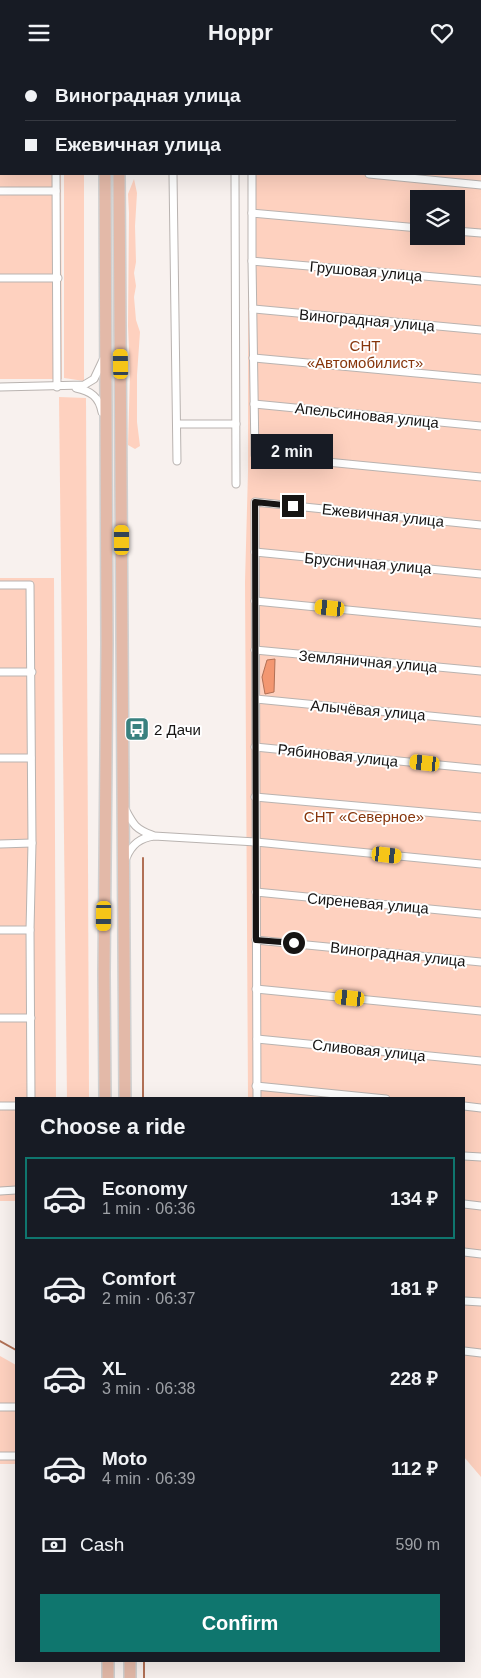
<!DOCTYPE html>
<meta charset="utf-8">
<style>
body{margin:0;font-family:Helvetica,sans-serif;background:#242831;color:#f1f3f6;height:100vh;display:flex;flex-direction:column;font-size:19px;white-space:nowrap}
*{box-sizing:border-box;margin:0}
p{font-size:16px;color:#9ea1a6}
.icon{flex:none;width:28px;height:28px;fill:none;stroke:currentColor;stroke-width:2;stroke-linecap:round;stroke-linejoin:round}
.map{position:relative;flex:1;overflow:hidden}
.panel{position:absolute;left:15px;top:1032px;width:450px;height:565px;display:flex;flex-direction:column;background:#171b24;border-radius:0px;box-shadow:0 5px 20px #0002}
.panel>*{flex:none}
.hud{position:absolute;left:0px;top:0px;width:481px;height:110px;box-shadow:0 5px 20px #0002;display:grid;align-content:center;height:110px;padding:0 25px;background:#171b24}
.buttons{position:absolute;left:410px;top:125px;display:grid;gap:10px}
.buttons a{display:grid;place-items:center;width:55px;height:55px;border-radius:0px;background:#171b24;box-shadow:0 5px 20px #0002;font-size:25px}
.end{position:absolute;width:22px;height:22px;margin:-11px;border:6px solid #161413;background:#fff;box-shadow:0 0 0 2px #fff}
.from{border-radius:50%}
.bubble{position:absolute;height:35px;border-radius:0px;background:#171b24;box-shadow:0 5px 20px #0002;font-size:16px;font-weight:600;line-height:35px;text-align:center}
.car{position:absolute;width:15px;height:30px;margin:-15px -8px;border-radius:6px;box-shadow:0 0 4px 1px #0007;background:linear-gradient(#f5c518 24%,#345 0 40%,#f5c518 0 76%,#345 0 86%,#f5c518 0)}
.hud b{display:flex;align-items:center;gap:18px;height:48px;font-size:19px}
.hud b+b{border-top:1px solid #363941}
.hud i{width:12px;height:12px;background:#f1f3f6}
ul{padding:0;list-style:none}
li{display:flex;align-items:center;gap:15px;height:82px;margin:0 10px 8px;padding:0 15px;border:2px solid transparent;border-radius:0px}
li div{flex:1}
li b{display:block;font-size:19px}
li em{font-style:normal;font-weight:600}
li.current{border-color:#0f766e}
li>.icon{width:45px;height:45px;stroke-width:1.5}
h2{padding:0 25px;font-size:22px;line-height:60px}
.pay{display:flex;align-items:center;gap:12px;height:55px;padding:0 25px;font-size:19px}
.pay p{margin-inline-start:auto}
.cta{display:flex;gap:10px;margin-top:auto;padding:10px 25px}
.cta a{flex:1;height:58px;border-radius:0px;background:#0f766e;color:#fff;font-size:20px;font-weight:600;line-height:58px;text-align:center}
header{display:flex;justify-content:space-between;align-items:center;height:65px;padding:0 25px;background:#171b24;font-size:22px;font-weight:600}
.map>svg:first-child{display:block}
</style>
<header><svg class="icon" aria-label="menu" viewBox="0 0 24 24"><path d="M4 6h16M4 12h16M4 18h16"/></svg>Hoppr<svg class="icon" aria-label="heart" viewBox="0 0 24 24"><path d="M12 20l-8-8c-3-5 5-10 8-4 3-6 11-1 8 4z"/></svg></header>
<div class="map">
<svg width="481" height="1613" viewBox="0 0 481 1613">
<rect width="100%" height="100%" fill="#f8f1ee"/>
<!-- green -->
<g fill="#fed1bf" fill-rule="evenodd">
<polygon points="0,0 60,0 1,1 1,109 61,109 62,314 0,314"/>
<polygon points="248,0 429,0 430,1 248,1"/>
<path d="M480,64L481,65V1412L464,1392V1034H248L245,517L248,407V109H480ZM419,134H456V171H419Z"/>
<polygon points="64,109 84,109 84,316 64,313"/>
<polygon points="134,114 137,128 135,161 136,197 134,208 136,221 134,232 136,255 140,267 137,310 137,357 140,381 135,384 128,380 130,309 128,261 129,148 128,129"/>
<polygon points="59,332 86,333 89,1034 67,1034"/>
<polygon points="0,513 54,513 56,1034 16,1034 16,1136 0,1136"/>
<polygon points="0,1291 16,1300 16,1399 0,1399"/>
</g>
<!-- water -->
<polygon fill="#f39771" stroke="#b17055" points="275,594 274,627 265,629 262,612 267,595"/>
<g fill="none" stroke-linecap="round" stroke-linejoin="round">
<!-- stream -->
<g stroke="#b17055" stroke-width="2">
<polyline points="434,0 435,1"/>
<polyline points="480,50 481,51"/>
<polyline points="143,1034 143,793"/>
<polyline points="0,1276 16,1285"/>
<polyline points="144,1596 144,1613"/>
</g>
<defs>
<g id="minor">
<polyline points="252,0 252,1"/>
<polyline points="58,1 58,0"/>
<polyline points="0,37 1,37"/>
<polyline points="56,109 57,322"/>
<polyline points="173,109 177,396"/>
<polyline points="235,109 236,419"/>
<polyline points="252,109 252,196 255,390 481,412"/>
<polyline points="369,109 481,120"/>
<polyline points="0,126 56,126"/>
<polyline points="252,148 419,163"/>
<polyline points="456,166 481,168"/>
<polyline points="252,196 481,216"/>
<polyline points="0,213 58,213"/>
<polyline points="253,244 481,265"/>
<polyline points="253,293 481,314"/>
<polyline points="0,322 84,320 94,314 103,295"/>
<path d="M76,323C91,326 99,332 102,347"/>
<polyline points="254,339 481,361"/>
<polyline points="178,359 236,359"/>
<polyline points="255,487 481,509"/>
<polyline points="0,520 30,520 32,778 30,865 31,1034"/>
<polyline points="255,536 481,558"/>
<polyline points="255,585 481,606"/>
<polyline points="0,607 32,607"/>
<polyline points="256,634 481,656"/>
<polyline points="255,682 481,704"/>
<polyline points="0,693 31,693"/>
<polyline points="255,732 481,752"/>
<path d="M125,744C133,759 135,764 152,770"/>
<polyline points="0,779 32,778"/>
<path d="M126,793C132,779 140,773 154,771L256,777L481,799"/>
<polyline points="256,827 481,849"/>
<polyline points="0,865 30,865"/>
<polyline points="256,875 481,897"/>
<polyline points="256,924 481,946"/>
<polyline points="0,953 31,953"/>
<polyline points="257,974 481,996"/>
<polyline points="256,1021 386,1034"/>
<polyline points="257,1034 255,437 481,460"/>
<polyline points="0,1041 16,1041"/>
<polyline points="464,1041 481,1043"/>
<polyline points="464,1091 481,1092"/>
<polyline points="0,1126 16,1125"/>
<polyline points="464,1139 481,1141"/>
<polyline points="464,1187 481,1189"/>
<polyline points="464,1236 481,1237"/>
<polyline points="464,1286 481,1288"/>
<polyline points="0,1342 16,1342"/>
<polyline points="0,1391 16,1391"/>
</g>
<g id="primary">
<polyline points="104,0 104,1"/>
<polyline points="118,1 118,0"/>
<polyline points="119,109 125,1034"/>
<polyline points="105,1034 104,909 107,579 105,109"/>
<polyline points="130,1596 130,1613"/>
<polyline points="108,1613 108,1596"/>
</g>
</defs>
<!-- minor casing -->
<use href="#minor" stroke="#b9b3b0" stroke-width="9"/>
<!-- primary casing -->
<use href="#primary" stroke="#d0d0d0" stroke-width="14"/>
<!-- minor -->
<use href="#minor" stroke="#fff" stroke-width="7"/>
<!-- primary -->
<use href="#primary" stroke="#e3b9a8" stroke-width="11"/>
</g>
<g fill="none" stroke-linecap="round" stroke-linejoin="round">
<!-- route -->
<polyline stroke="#161413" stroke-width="6" points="293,441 255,437 256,875 294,878"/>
</g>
<!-- icons -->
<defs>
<symbol id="bus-square" viewBox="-11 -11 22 22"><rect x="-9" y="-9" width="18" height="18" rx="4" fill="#39817f" stroke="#fff"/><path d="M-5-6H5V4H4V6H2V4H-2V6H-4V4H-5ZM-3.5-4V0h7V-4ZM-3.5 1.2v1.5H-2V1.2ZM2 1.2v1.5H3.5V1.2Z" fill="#fff"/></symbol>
</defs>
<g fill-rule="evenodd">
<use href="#bus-square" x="123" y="650" width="28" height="28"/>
</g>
<g text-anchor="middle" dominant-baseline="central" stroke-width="4" stroke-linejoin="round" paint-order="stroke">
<!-- street labels -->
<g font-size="15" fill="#161413" stroke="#fff">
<text transform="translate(366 206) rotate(5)">Грушовая улица</text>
<text transform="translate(367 255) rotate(5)">Виноградная улица</text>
<text transform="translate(367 350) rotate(6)">Апельсиновая улица</text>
<text transform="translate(383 450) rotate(6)">Ежевичная улица</text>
<text transform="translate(368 498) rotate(5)">Брусничная улица</text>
<text transform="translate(368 596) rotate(5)">Земляничная улица</text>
<text transform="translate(368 645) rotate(5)">Алычёвая улица</text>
<text transform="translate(338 690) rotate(6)">Рябиновая улица</text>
<text transform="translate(368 838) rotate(5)">Сиреневая улица</text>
<text transform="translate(398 889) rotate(6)">Виноградная улица</text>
<text transform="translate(369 985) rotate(6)">Сливовая улица</text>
</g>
<!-- park labels -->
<g font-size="15" fill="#87360c" stroke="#fff">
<text x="365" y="280">СНТ<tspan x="365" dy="17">«Автомобилист»</tspan></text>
<text x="364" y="751">СНТ «Северное»</text>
</g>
<!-- poi labels -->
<g font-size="15" fill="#161413" stroke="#fff" text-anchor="start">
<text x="154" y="664">2 Дачи</text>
</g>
</g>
</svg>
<div class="buttons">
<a><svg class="icon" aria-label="layers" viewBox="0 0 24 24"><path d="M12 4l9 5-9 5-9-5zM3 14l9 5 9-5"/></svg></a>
</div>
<i class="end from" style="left:294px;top:878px"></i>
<i class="end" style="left:293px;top:441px"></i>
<div class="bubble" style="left:251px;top:369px;width:82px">2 min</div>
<i class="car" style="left:121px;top:299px;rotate:359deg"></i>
<i class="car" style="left:122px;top:475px;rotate:0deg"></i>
<i class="car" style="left:330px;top:543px;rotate:276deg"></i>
<i class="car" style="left:425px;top:698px;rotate:276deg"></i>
<i class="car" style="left:387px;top:790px;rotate:96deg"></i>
<i class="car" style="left:104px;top:851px;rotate:181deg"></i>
<i class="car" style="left:350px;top:933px;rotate:276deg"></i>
<div class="hud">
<b><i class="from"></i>Виноградная улица</b>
<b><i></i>Ежевичная улица</b>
</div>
<section class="panel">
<h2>Choose a ride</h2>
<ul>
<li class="current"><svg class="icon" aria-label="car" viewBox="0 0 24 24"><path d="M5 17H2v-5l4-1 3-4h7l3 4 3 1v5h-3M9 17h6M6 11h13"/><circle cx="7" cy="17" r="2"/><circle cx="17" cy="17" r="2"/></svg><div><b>Economy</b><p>1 min · 06:36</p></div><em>134 ₽</em></li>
<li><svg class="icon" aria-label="car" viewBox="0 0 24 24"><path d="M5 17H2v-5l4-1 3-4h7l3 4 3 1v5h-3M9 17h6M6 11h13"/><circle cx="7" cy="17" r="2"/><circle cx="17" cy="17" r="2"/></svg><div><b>Comfort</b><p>2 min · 06:37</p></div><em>181 ₽</em></li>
<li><svg class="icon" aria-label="car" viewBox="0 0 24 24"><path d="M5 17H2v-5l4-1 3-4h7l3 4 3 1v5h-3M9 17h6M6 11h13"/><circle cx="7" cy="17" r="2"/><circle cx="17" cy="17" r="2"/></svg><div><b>XL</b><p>3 min · 06:38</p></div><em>228 ₽</em></li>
<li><svg class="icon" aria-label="car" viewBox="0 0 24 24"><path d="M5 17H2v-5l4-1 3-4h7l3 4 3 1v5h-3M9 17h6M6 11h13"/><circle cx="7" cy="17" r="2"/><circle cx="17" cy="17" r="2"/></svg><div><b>Moto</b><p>4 min · 06:39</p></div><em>112 ₽</em></li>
</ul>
<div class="pay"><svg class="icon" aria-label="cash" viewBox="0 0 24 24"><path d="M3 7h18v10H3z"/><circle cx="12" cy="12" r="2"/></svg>Cash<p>590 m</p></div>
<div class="cta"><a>Confirm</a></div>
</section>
</div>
